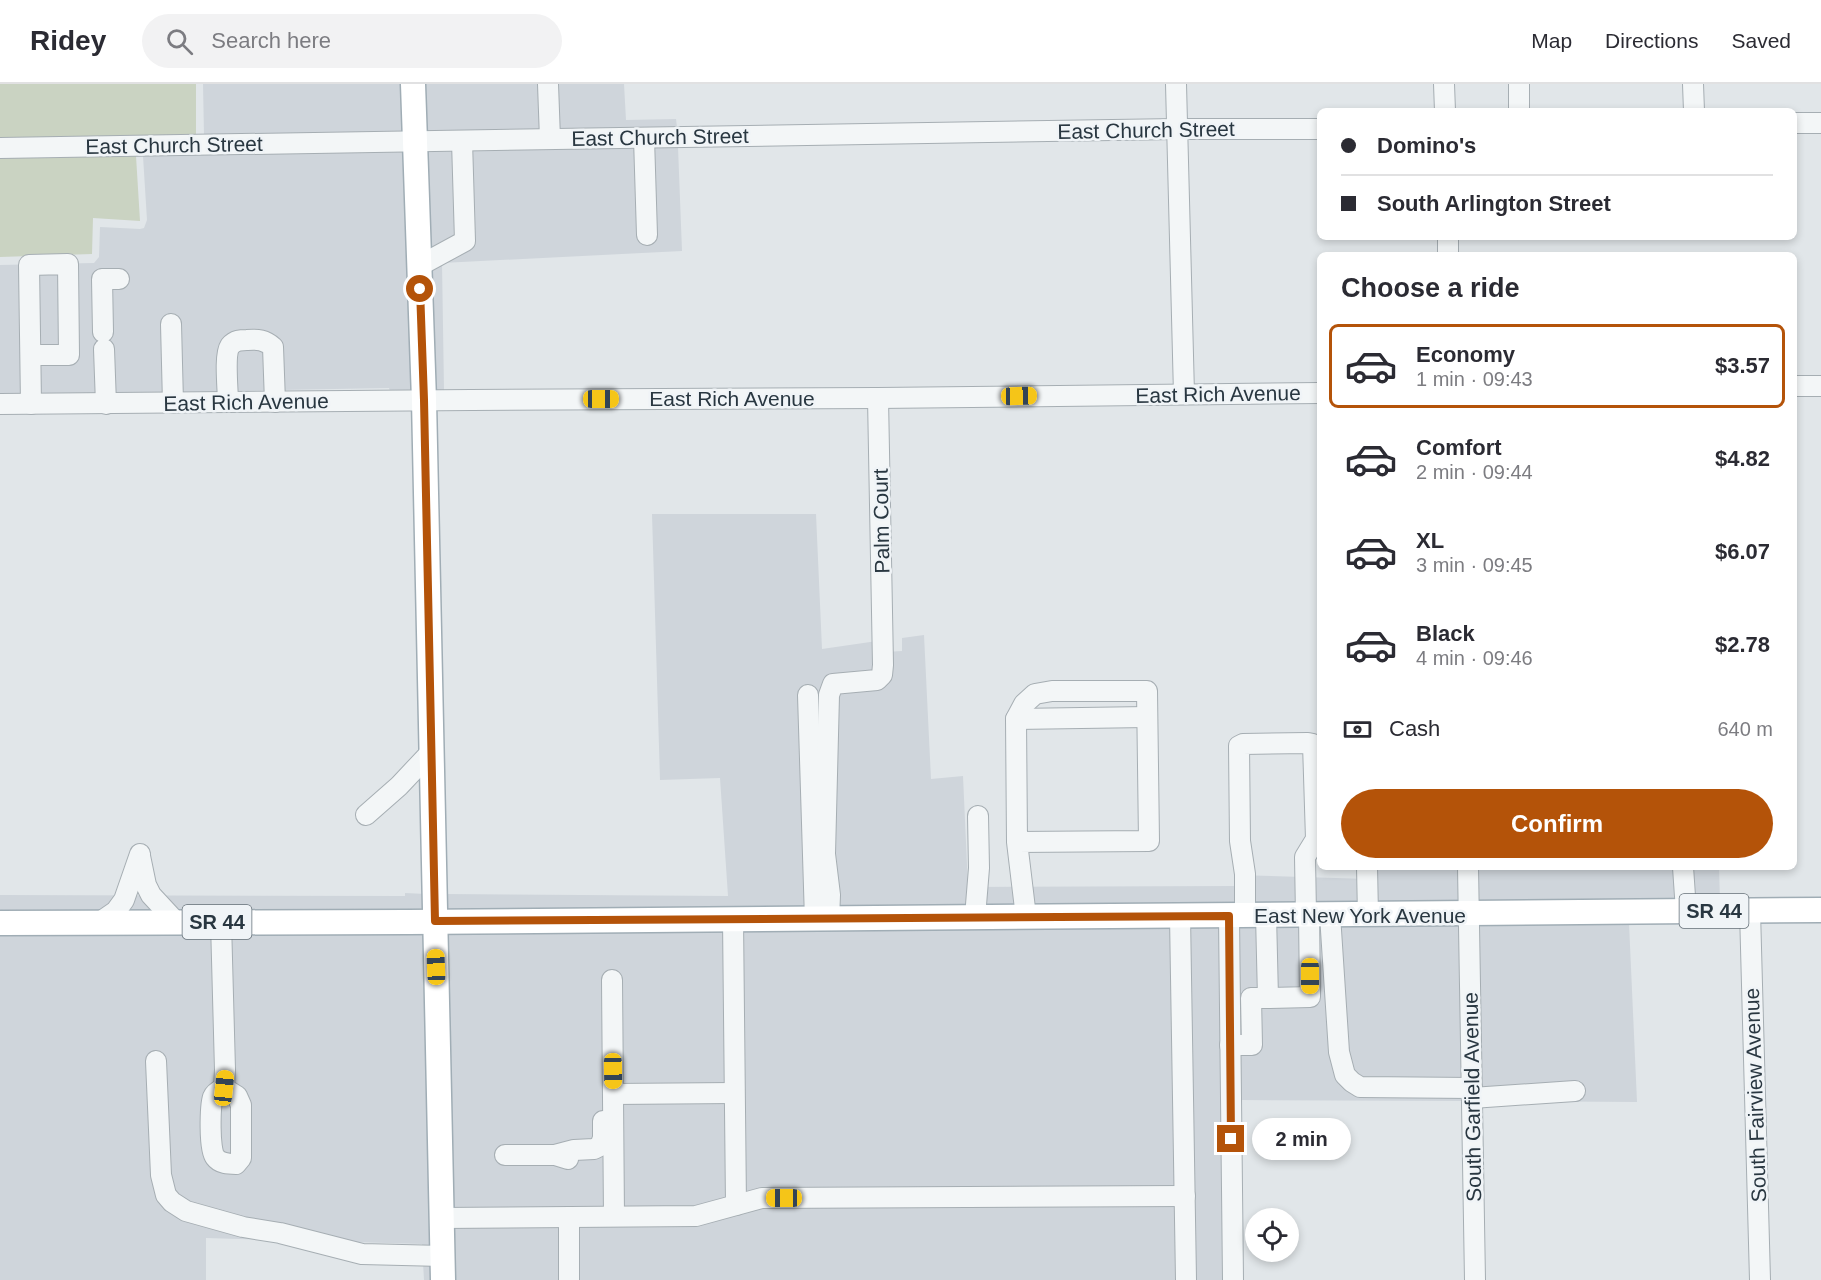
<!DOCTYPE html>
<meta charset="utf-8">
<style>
body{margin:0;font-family:Arial,sans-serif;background:#f2f2f3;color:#2b2b33;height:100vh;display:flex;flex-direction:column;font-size:22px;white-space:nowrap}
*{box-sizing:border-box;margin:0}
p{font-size:20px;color:#7c7c81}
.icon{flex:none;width:33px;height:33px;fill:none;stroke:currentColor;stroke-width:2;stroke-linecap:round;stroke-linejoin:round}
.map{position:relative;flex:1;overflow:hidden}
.side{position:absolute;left:1317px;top:168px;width:480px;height:618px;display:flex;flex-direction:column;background:#fff;border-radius:9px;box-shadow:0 3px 9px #0003}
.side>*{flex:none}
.guide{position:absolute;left:1317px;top:24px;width:480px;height:132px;border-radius:9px;box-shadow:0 3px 9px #0003;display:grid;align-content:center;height:132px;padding:0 24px;background:#fff}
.controls{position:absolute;left:1245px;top:1124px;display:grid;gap:12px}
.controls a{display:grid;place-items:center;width:54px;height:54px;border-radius:50%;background:#fff;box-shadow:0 3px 9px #0003;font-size:30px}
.end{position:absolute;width:27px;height:27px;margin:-14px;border:8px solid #b45309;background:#fff;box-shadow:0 0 0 3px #fff}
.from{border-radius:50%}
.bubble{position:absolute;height:42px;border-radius:21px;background:#fff;box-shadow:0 3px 9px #0003;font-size:20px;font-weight:600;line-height:42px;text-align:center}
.car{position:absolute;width:18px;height:36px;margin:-18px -9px;border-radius:8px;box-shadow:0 0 4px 2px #0007;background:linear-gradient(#f5c518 24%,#345 0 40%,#f5c518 0 76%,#345 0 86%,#f5c518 0)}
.guide b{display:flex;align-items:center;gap:21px;height:57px;font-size:22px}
.guide b+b{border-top:2px solid #e1e1e2}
.guide i{width:15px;height:15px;background:#2b2b33}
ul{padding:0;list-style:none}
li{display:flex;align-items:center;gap:18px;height:84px;margin:0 12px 9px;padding:0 12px;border:3px solid transparent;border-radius:9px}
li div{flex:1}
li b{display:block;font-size:22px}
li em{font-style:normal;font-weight:600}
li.active{border-color:#b45309}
li>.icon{width:54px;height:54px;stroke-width:1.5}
h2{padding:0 24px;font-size:27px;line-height:72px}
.pay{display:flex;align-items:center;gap:15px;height:66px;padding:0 24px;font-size:22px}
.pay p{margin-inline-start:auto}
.button{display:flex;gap:12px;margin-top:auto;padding:12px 24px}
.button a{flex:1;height:69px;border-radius:36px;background:#b45309;color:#fff;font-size:24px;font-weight:600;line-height:69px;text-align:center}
header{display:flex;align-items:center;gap:36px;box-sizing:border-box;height:84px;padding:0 30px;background:#fff;border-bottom:2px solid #e1e1e2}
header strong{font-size:28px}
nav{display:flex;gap:33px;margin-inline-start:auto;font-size:21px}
.search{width:420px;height:54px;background:#f2f2f3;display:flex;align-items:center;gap:15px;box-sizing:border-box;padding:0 21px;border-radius:33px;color:#7c7c81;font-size:22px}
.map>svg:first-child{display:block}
</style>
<header>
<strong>Ridey</strong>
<div class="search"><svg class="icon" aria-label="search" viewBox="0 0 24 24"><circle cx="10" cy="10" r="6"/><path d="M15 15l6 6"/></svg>Search here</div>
<nav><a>Map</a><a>Directions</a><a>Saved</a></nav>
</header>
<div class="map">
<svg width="1821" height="1196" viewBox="0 0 1821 1196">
<rect width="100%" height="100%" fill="#e1e6e9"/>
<!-- built -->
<g fill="#cfd5db">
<polygon points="203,0 404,0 405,48 204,51"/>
<polygon points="420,0 624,0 626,36 676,35 677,43 421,50"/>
<polygon points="678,63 682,167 442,179 444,306 433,306 423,68"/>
<polygon points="406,68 415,306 390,307 389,304 0,311 0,181 94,179 99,173 100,143 140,145 144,144 147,136 143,72"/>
<polygon points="652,430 816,430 822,565 884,556 885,568 902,567 902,554 924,551 931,695 963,692 968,803 1236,802 1236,791 1368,795 1369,783 1460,783 1461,820 444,827 443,810 728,812 720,694 660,696"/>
<polygon points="1477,783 1719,783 1720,817 1478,820"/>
<polygon points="405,809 426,810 426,827 0,829 0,811 405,812"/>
<polygon points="1629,839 1637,1018 1481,1017 1478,840"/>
<polygon points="1461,840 1464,1017 1240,1016 1238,841"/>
<polygon points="1220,842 1224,1196 451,1196 444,847"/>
<polygon points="426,847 434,1196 424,1196 422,1160 206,1154 206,1196 0,1196 0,849"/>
</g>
<!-- green -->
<g fill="#cad3c2">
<polygon points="0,0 196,0 196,61 0,64"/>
<polygon points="136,72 140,137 93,134 92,170 0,173 0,73"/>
</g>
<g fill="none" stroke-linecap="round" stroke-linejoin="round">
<defs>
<g id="minor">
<polyline points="548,0 550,55"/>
<polyline points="1176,0 1184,310"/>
<polyline points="1444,0 1445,27"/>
<polyline points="1519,0 1519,27"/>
<polyline points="1693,0 1694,27"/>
<polyline points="1794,39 1821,39"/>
<polyline points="644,54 647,151"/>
<polyline points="0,64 1177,45 1320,45"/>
<polyline points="1448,153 1448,171"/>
<polyline points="419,182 465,157 462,57"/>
<polyline points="171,240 173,319"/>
<polyline points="103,248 102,195 119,195"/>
<polyline points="104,265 106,320"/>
<polyline points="31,271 69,271 68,180 29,181 31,320"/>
<polyline points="1794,302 1821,302"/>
<path d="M228,318C228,306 224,271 230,262C235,256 241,256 247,256C258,255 265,256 273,263L275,318"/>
<polyline points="0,320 471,316 878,314 1320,309"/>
<polyline points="808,611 815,835"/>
<polyline points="1016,635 1147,633"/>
<polyline points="366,731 399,702 431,668"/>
<polyline points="1017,758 1149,757 1147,607 1052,607 1035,610 1024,620 1016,635 1017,758 1026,833"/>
<polyline points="140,772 146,801 151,811 176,838"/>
<polyline points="1367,783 1368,831"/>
<polyline points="1468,783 1475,1196"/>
<polyline points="1683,783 1686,827"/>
<polyline points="1750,827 1760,1196"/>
<polyline points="1245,831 1245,790 1240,757 1239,662 1243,660 1308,659 1313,660 1316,755 1305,773 1306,831"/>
<polyline points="1330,831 1339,968 1345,991 1352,998 1360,1003 1472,1004"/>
<polyline points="1180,832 1186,1196"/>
<polyline points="1229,832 1233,1196"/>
<polyline points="975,833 979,784 978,732"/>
<polyline points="733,835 736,1121"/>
<polyline points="829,835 830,811 825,770 829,611 833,600 877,596 882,591 883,581 878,314"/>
<polyline points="100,838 116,827 124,816 140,770"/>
<polyline points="221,838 225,986 224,1004"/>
<polyline points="612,896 614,1132"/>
<polyline points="1268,914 1310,913 1309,831"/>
<polyline points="1230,961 1252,961 1251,914 1268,914 1266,831"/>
<polyline points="156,977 161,1091 166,1111 172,1118 186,1127 243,1143 280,1149 362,1170 442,1172"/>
<path d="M224,1004L237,1012L241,1021V1074L236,1080C229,1080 220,1080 215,1073C209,1066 210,1022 213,1013C215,1008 220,1006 224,1004Z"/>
<polyline points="613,1010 734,1009"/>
<polyline points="1472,1014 1575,1007"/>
<polyline points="505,1071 555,1071 568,1075"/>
<polyline points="555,1071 574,1066 594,1065 600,1062 603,1054 603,1037"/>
<polyline points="441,1134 696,1132 762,1114 1185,1112"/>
<polyline points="569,1196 569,1133"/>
</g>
<g id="major">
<polyline points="413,0 424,316 443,1196"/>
<polyline points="0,839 408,838 1821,826"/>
</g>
</defs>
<!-- minor casing -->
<use href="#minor" stroke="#a6aeb3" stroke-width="22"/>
<!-- major casing -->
<use href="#major" stroke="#a0adb5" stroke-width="27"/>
<!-- minor -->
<use href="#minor" stroke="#f3f6f7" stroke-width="20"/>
<!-- major -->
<use href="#major" stroke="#fff" stroke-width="24"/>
</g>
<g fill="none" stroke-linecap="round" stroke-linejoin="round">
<!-- route -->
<polyline stroke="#b45309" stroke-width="8" points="420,205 424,316 435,837 1229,832 1231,1055"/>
</g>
<g text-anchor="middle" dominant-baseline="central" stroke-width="5" stroke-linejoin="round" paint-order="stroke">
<!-- shield labels -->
<g fill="#f0f4f7" stroke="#657078" stroke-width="1.5">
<rect x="1679.5" y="810" width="69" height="34" rx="4.5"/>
<rect x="182.5" y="821" width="69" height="34" rx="4.5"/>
</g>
<g font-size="20" font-weight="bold" fill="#293741">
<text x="1714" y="827">SR 44</text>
<text x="217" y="838">SR 44</text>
</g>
<!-- street labels -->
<g font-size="21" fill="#293741" stroke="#f0f4f7">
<text transform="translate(1146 46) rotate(-1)">East Church Street</text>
<text transform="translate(660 53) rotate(-1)">East Church Street</text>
<text transform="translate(174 61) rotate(-1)">East Church Street</text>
<text transform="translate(1218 310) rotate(-1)">East Rich Avenue</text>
<text x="732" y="314">East Rich Avenue</text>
<text transform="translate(246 318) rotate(-1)">East Rich Avenue</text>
<text transform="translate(881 437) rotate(-91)">Palm Court</text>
<text x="1360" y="831">East New York Avenue</text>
<text transform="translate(1755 1011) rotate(-92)">South Fairview Avenue</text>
<text transform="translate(1472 1013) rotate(-91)">South Garfield Avenue</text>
</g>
</g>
</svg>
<div class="controls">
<a><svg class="icon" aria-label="locate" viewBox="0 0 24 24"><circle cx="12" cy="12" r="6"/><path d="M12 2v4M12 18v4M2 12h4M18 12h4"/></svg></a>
</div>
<i class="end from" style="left:420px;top:205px"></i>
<i class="end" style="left:1231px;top:1055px"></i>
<div class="bubble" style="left:1252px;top:1034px;width:99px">2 min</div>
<i class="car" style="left:1019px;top:312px;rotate:89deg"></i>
<i class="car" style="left:601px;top:315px;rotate:90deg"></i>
<i class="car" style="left:436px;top:883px;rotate:358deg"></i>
<i class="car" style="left:1310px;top:892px;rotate:180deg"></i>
<i class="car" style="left:613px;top:987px;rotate:179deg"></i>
<i class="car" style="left:224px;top:1004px;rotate:6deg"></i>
<i class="car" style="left:784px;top:1114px;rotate:270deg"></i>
<div class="guide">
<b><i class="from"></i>Domino's</b>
<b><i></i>South Arlington Street</b>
</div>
<section class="side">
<h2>Choose a ride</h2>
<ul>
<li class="active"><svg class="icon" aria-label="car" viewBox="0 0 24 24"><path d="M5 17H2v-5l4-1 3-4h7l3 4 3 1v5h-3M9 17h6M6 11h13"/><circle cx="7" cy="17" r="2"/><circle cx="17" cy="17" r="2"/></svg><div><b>Economy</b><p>1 min · 09:43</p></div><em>$3.57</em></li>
<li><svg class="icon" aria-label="car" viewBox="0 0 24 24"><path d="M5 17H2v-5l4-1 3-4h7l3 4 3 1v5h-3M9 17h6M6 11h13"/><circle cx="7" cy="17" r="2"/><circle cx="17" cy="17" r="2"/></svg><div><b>Comfort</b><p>2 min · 09:44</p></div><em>$4.82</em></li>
<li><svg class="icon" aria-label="car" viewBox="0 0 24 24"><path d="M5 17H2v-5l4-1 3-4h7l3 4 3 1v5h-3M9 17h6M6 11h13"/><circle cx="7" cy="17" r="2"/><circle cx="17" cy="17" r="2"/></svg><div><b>XL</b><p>3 min · 09:45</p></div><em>$6.07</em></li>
<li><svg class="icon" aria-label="car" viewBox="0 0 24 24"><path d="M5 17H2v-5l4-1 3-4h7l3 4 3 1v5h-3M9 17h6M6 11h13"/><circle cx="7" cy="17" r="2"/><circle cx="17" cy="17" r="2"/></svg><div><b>Black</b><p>4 min · 09:46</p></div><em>$2.78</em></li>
</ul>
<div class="pay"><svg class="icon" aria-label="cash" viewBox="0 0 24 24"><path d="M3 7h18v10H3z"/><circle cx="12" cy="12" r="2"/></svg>Cash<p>640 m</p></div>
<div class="button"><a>Confirm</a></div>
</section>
</div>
